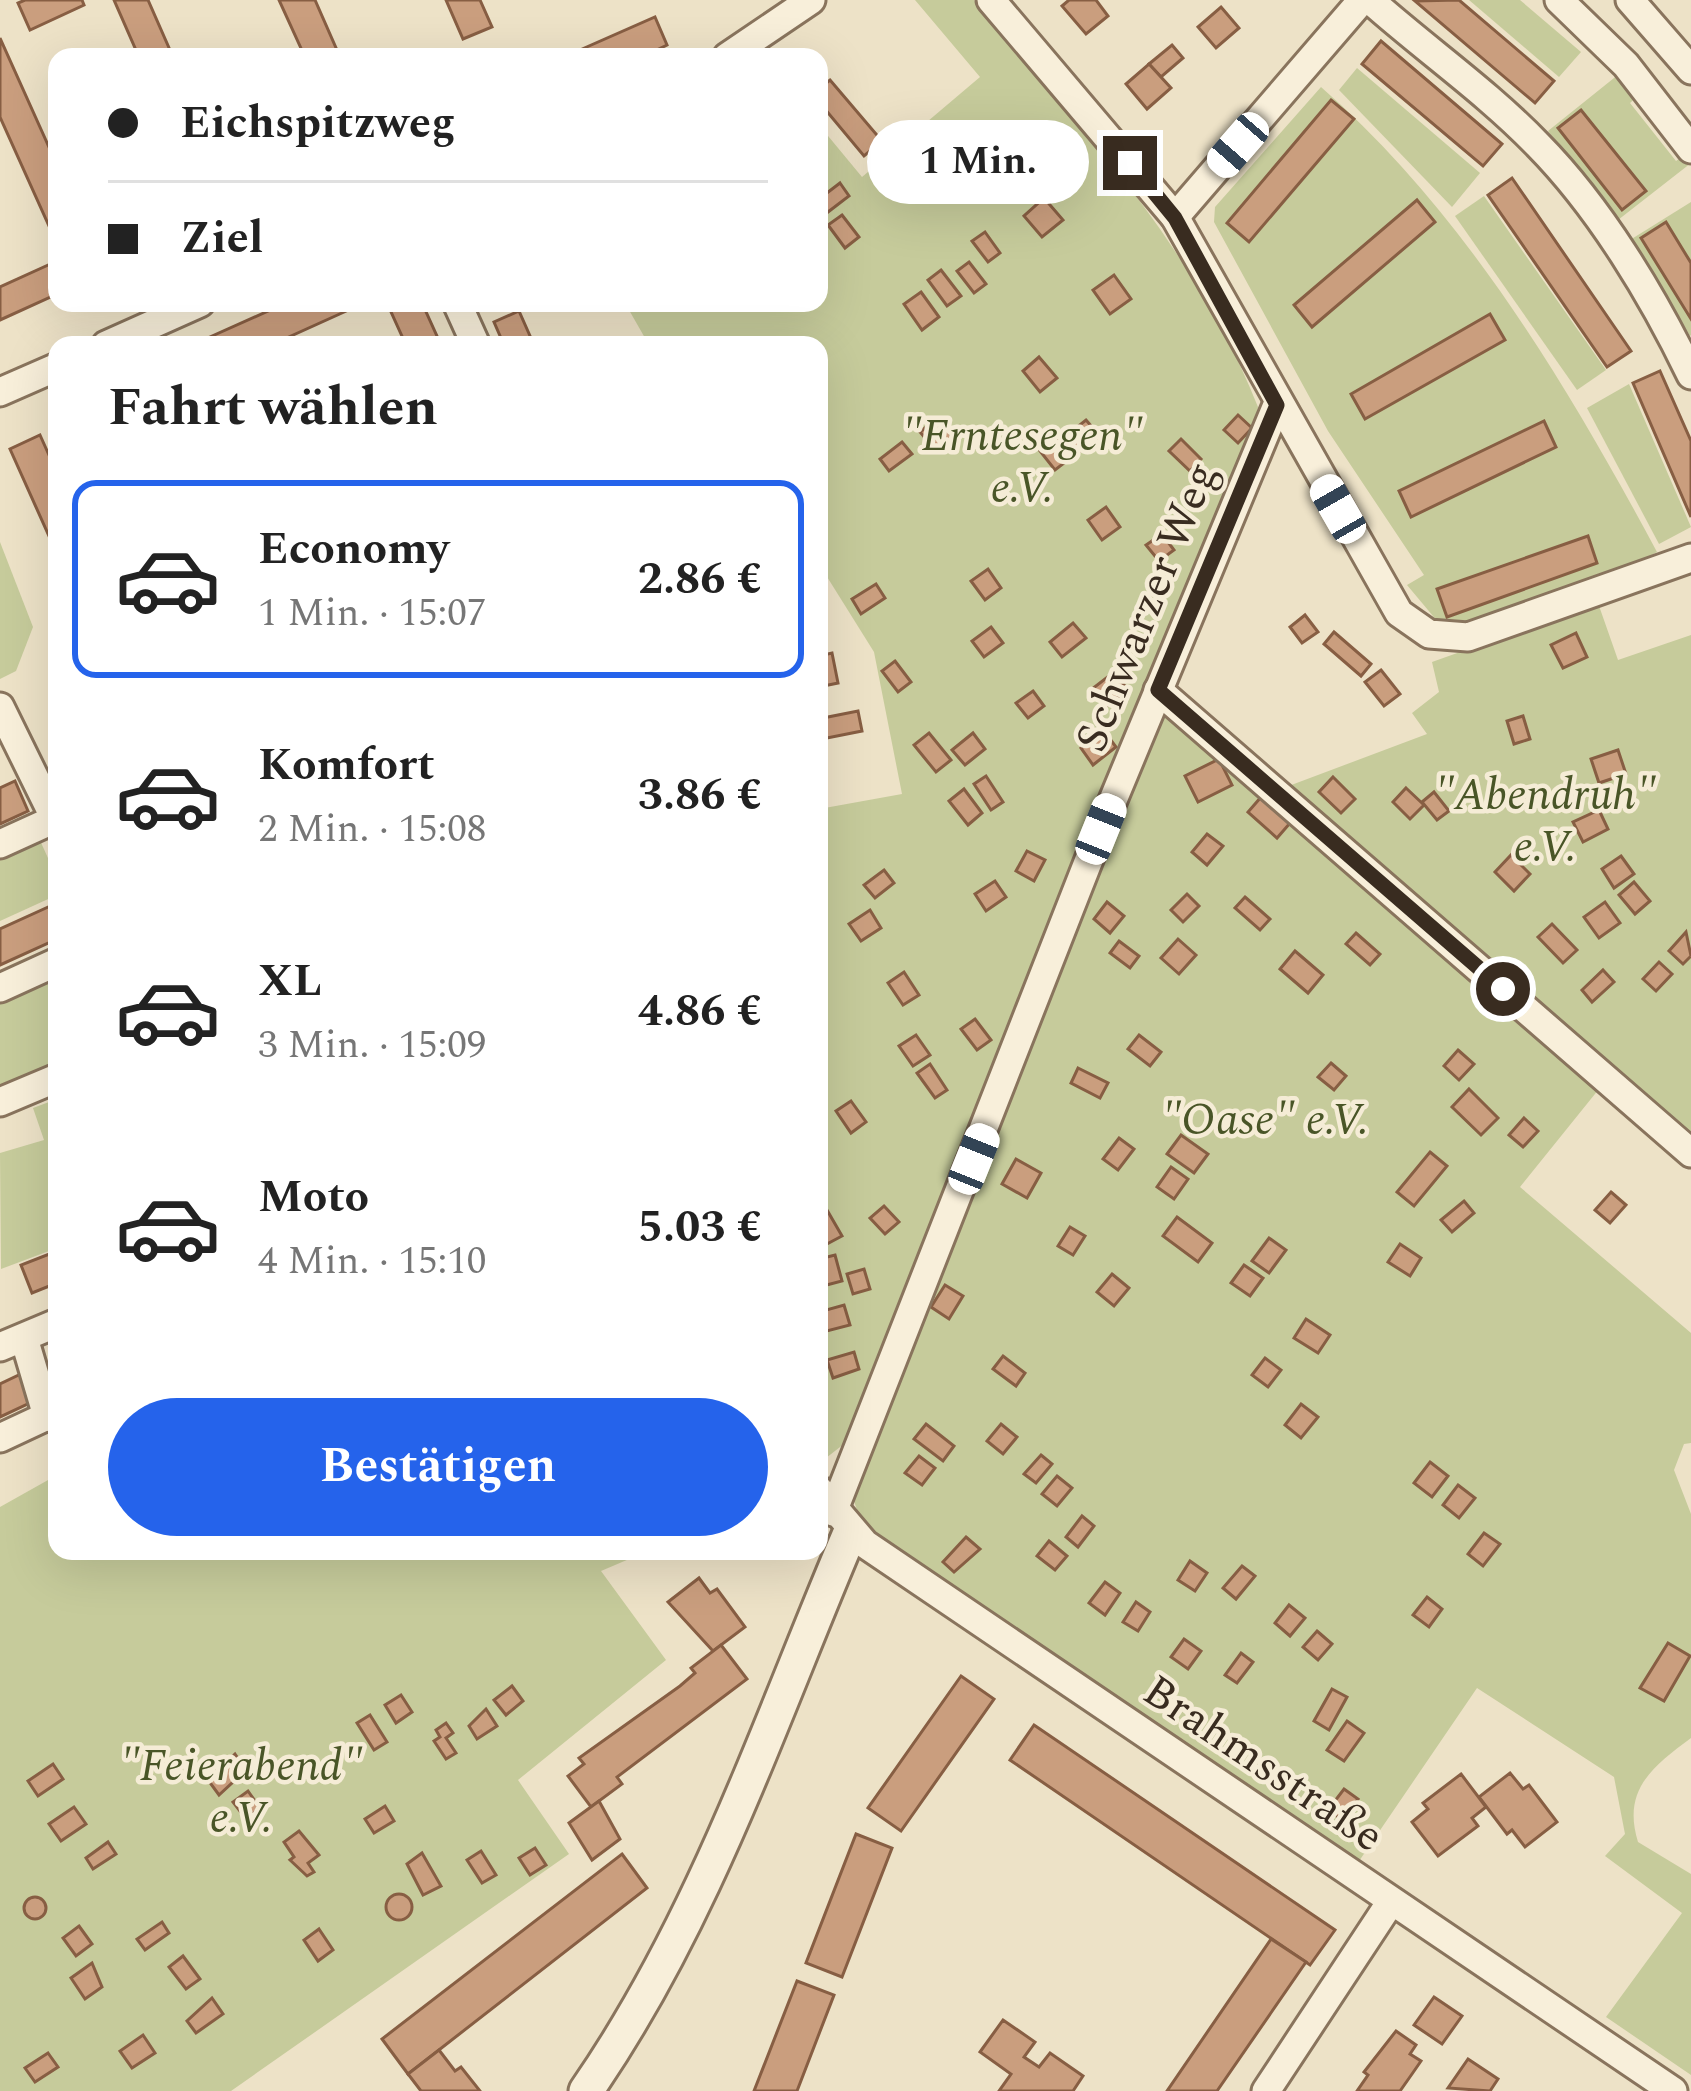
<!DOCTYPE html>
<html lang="de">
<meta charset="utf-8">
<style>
body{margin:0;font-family:Spectral,serif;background:#f6f6f6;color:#222;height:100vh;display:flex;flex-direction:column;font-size:45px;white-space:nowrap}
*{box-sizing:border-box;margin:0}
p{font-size:39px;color:#767676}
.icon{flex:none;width:66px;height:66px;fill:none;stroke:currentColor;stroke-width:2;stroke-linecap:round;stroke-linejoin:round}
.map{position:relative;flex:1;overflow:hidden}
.details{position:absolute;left:48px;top:336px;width:780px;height:1224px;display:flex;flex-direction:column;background:#fff;border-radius:24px;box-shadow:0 12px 48px #0002}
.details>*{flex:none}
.banner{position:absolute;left:48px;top:48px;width:780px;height:264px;border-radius:24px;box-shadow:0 12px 48px #0002;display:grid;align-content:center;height:264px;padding:0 60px;background:#fff}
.end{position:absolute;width:54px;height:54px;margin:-27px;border:15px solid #392c20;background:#fff;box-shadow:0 0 0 6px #fff}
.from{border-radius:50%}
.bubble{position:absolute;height:84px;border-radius:42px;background:#fff;box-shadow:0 12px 48px #0002;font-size:39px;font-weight:700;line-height:84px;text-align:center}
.car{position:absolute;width:36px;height:72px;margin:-36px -18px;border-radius:15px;box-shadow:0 0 9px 3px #0007;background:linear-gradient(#fff 24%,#345 0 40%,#fff 0 76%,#345 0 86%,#fff 0)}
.banner b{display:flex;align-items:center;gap:42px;height:114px;font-size:45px}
.banner b+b{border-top:3px solid #e0e0e0}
.banner i{width:30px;height:30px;background:#222}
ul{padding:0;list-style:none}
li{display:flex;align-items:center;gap:36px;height:198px;margin:0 24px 18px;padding:0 36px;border:6px solid transparent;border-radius:24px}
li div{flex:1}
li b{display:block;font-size:45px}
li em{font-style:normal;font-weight:700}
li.active{border-color:#2563eb}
li>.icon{width:108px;height:108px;stroke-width:1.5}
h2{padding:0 60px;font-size:54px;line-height:144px}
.action{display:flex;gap:24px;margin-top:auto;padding:24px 60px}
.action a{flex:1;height:138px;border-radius:72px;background:#2563eb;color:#fff;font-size:48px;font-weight:700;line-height:138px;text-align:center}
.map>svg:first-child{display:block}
</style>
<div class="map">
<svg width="1691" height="2091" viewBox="0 0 1691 2091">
<rect width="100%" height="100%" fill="#ede2c7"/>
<!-- green -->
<g fill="#c6cb9b">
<path d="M915,0H974C1082,127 1196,250 1258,407L1255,429L849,1440L826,1458L819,1447V809L902,794L874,652L819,564V345H649L625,303H819V125L862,177L980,77Z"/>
<polygon points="1469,0 1520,0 1581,52 1559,77"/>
<polygon points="1357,68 1480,173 1452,207 1339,90"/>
<polygon points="1624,70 1642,92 1630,103 1676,161 1686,154 1691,163 1618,220 1548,131"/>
<path d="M1321,87C1464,212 1568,386 1657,552L1608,579L1462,631L1438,622L1407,585L1424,575L1328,431L1214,222L1215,207Z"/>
<polygon points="1484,196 1606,370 1577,390 1455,216"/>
<polygon points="1691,202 1691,335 1690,336 1630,240"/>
<polygon points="1629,384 1691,527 1659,544 1587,408"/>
<polygon points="0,542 33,627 16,671 0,679"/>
<polygon points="1598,603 1618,660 1691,635 1691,1143 1286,787 1427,734 1412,713 1439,692 1432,662"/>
<path d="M1164,702L1603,1084L1520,1187L1691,1333V1443L1684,1444L1674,1470L1691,1514V1738C1652,1767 1622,1790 1638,1842L1691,1874V2075L1606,2017L1682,1913L1605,1856L1625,1834L1614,1777L1477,1688L1355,1867L861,1522L853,1498Z"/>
<polygon points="38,836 57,878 57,895 0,921 0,853"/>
<polygon points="57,967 57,1075 0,1099 0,992"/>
<polygon points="57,1099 57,1248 1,1269 0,1153 44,1140 33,1108"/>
<polygon points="57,1475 57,1551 648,1551 601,1571 666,1660 518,1780 569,1854 231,2091 0,2091 0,1507"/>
</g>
<!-- building -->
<g fill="#ca9e7e" stroke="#875e43" stroke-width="3">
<polygon points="25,0 82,0 84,5 30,30 18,3"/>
<polygon points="114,0 148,0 173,57 139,57"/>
<polygon points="279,0 315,0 340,57 305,57"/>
<polygon points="446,0 480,0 492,27 463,39"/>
<polygon points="1069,0 1096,0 1108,16 1086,34 1062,6"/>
<polygon points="1459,0 1554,81 1535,103 1415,1"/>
<polygon points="1221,7 1239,28 1216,48 1198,27"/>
<polygon points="655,17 667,45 642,57 564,57"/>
<polygon points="0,38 57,165 57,222 49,226 0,117"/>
<polygon points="1381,41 1502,144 1483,166 1362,64"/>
<polygon points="1172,45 1183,58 1161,77 1149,64"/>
<polygon points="1149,64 1171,88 1147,109 1126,84"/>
<polygon points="830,80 882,141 864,156 819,102 819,89"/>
<polygon points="1331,100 1354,119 1249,242 1227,223"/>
<polygon points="1581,110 1646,191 1622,210 1558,128"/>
<polygon points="923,145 935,161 919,174 907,158"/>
<polygon points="1512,178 1631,351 1607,367 1488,195"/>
<polygon points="840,183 849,196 828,212 819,199"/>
<polygon points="1044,198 1063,220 1042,237 1024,216"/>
<polygon points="1417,200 1435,222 1312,327 1294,305"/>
<polygon points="842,215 859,237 845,248 828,225"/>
<polygon points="1666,222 1691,263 1691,319 1641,238"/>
<polygon points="985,232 1000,253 988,262 972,241"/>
<polygon points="57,261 57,294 0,320 0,287"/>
<polygon points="969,262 986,284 974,293 957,271"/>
<polygon points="941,270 961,296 947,306 928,280"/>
<polygon points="1114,275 1131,299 1110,314 1093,290"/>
<polygon points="921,292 939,317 922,330 904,304"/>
<polygon points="286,303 364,303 271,345 192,345"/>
<polygon points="387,303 422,303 441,345 406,345"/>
<polygon points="519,311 534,345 504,345 494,322"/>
<polygon points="1490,314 1505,340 1365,419 1351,394"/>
<polygon points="1039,357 1057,378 1040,392 1023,371"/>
<polygon points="1660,371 1691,441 1691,517 1633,383"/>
<polygon points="1238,415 1252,428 1238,443 1224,430"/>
<polygon points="937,418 953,437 936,451 920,432"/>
<polygon points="1086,420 1099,435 1079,452 1066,436"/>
<polygon points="1544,421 1556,447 1411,517 1399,491"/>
<polygon points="40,435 57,473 57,554 10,449"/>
<polygon points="1057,438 1072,457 1055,470 1040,451"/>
<polygon points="1181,439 1201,459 1190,471 1169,451"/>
<polygon points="902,442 912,454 889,471 880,459"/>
<polygon points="1106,507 1120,527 1102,540 1088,520"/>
<polygon points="1162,534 1174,550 1159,561 1146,545"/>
<polygon points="1588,536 1597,563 1447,617 1437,589"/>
<polygon points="988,569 1001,588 985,600 971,581"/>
<polygon points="876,584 885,598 861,614 852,599"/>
<polygon points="1305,615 1318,632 1302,643 1290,627"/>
<polygon points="1073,623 1086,638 1062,657 1050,642"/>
<polygon points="991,627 1003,643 984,657 972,641"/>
<polygon points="1334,632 1371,664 1361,676 1324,644"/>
<polygon points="1576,633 1587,657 1563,668 1551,645"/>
<polygon points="832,653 838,683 819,687 819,656"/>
<polygon points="895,661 911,682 898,692 882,671"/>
<polygon points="1381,670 1400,694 1384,706 1365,682"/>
<polygon points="1114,672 1128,690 1106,707 1092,689"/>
<polygon points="1033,691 1044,706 1028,718 1016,703"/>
<polygon points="858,711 862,731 827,738 823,718"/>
<polygon points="1523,716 1530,739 1514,744 1507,721"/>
<polygon points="1104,731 1116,747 1093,765 1081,748"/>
<polygon points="929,733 951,760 936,772 914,745"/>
<polygon points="973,733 985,749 965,765 952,750"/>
<polygon points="1618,750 1626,774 1599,783 1591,759"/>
<polygon points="1219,759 1232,785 1198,802 1185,776"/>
<polygon points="986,776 1003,802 991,810 974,784"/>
<polygon points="1333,777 1355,799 1341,813 1319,792"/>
<polygon points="15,781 28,811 0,824 0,788"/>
<polygon points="1406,788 1424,805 1410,819 1393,802"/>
<polygon points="964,789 982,813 968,825 949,801"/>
<polygon points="1434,792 1449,811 1437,820 1422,802"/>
<polygon points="1262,796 1291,822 1277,838 1248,812"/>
<polygon points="1599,810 1608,829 1583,842 1573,822"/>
<polygon points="1207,834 1223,846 1207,865 1192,852"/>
<polygon points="1027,851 1045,860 1034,881 1016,871"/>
<polygon points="1511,855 1530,874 1514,891 1495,872"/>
<polygon points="1621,856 1634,874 1614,888 1602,869"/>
<polygon points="884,870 894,883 875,898 864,885"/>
<polygon points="995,881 1006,897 986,911 975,894"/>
<polygon points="1634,882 1650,901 1635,914 1619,895"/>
<polygon points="1187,894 1199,906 1183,922 1171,910"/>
<polygon points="1245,897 1270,919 1260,930 1235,908"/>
<polygon points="1107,902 1124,916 1110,933 1094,919"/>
<polygon points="1605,902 1620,923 1599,938 1584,917"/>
<polygon points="57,903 57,939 0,965 0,929"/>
<polygon points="870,910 881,928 861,941 849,924"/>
<polygon points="1552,924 1577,950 1563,963 1538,937"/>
<polygon points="1686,932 1691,956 1683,964 1669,951"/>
<polygon points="1356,933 1380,954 1370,965 1346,944"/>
<polygon points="1178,939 1196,955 1179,974 1161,958"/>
<polygon points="1119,941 1139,956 1130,968 1110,953"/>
<polygon points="1295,951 1323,975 1308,993 1280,969"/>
<polygon points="1659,962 1672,974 1656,991 1643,979"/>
<polygon points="1603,970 1614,982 1592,1002 1582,990"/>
<polygon points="904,972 919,995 903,1005 888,983"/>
<polygon points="975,1019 991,1040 977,1050 961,1029"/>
<polygon points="916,1035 930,1055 913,1066 899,1046"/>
<polygon points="1139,1035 1161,1052 1150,1066 1128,1049"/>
<polygon points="1458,1050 1474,1064 1459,1080 1444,1066"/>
<polygon points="1331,1063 1346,1076 1334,1090 1318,1077"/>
<polygon points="930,1064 947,1090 935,1098 917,1073"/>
<polygon points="1078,1068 1108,1083 1100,1098 1071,1083"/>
<polygon points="1469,1089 1498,1118 1481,1135 1452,1107"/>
<polygon points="851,1101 866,1122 851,1133 836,1111"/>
<polygon points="1524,1118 1538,1131 1523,1147 1509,1135"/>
<polygon points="1181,1135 1208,1154 1194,1173 1167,1154"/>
<polygon points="1119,1138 1134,1149 1118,1170 1103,1159"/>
<polygon points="1430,1152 1447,1166 1414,1206 1397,1192"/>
<polygon points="1016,1159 1041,1173 1027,1198 1002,1184"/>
<polygon points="1171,1167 1188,1179 1174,1199 1157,1187"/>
<polygon points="1611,1192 1626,1205 1610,1223 1595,1210"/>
<polygon points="1464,1201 1474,1213 1452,1232 1441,1220"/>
<polygon points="884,1206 899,1222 885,1234 870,1218"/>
<polygon points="827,1210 842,1236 825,1245 819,1215"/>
<polygon points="1177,1217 1212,1243 1198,1262 1163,1236"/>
<polygon points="1070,1227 1085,1236 1073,1255 1058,1246"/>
<polygon points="1269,1238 1286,1250 1269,1273 1252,1261"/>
<polygon points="1400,1244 1421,1258 1410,1276 1388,1262"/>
<polygon points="57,1251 57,1283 32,1293 21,1265"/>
<polygon points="835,1255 842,1281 819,1287 819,1259"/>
<polygon points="1244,1265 1263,1278 1250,1296 1231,1283"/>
<polygon points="864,1269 870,1289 853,1294 847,1274"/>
<polygon points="1112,1274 1129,1288 1114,1306 1097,1292"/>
<polygon points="945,1285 963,1296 949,1319 931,1307"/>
<polygon points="844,1305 850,1325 823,1332 819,1312"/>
<polygon points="1306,1319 1330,1335 1318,1353 1294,1338"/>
<polygon points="854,1352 859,1369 833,1378 827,1360"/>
<polygon points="1003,1356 1025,1373 1016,1386 993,1369"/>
<polygon points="1265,1358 1281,1370 1268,1387 1252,1375"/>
<polygon points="23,1373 36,1400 0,1417 0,1384"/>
<polygon points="1301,1404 1318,1417 1301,1438 1285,1425"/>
<polygon points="926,1424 954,1446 943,1461 914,1439"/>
<polygon points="1001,1424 1017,1437 1003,1454 987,1441"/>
<polygon points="1041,1455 1052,1464 1036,1483 1024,1474"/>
<polygon points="919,1456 935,1468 922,1485 905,1473"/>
<polygon points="1430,1462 1448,1476 1432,1497 1414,1483"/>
<polygon points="1057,1476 1072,1488 1057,1506 1042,1494"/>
<polygon points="1458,1485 1475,1498 1459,1518 1443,1505"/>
<polygon points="1082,1516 1094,1526 1078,1547 1066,1537"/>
<polygon points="1484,1533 1500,1544 1483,1566 1468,1554"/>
<polygon points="966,1537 980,1549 954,1572 943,1562"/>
<polygon points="1049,1541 1067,1556 1055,1570 1037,1556"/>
<polygon points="1190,1561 1207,1573 1195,1591 1178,1580"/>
<polygon points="1242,1566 1255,1576 1236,1599 1223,1588"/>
<polygon points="699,1578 710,1593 717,1589 745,1627 713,1651 668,1602"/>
<polygon points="1105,1582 1120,1593 1105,1615 1089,1603"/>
<polygon points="1427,1597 1442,1609 1429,1627 1413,1615"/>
<polygon points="1136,1602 1150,1612 1138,1631 1123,1622"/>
<polygon points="1289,1605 1305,1618 1290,1636 1275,1623"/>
<polygon points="1317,1631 1332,1644 1318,1660 1303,1647"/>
<polygon points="1184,1639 1201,1651 1188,1669 1171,1657"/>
<polygon points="1668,1643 1690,1656 1664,1701 1640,1688"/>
<polygon points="721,1645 747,1679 617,1777 622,1784 591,1807 568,1776 584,1764 579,1758 680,1686 695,1673 691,1668"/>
<polygon points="1241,1653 1253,1662 1237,1683 1225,1675"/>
<polygon points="961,1676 994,1699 901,1831 868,1808"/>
<polygon points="512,1686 523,1701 506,1715 494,1700"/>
<polygon points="1332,1689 1347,1697 1329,1730 1314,1721"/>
<polygon points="401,1695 412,1712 396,1723 385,1705"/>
<polygon points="486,1709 497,1726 477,1739 469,1726"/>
<polygon points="370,1715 387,1742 374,1750 357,1723"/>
<polygon points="1347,1721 1364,1733 1344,1761 1327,1750"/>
<polygon points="446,1723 453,1733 446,1738 456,1753 446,1759 434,1741 440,1737 436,1730"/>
<polygon points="1034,1725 1335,1930 1310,1965 1010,1760"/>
<polygon points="235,1754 246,1770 219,1795 208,1780"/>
<polygon points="53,1764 63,1779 38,1796 28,1781"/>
<polygon points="1510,1773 1523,1789 1529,1785 1557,1822 1525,1847 1512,1830 1507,1834 1479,1797"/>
<polygon points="1461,1774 1486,1807 1472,1818 1478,1826 1438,1856 1412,1822 1428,1809 1423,1803"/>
<polygon points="1344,1789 1358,1799 1342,1820 1328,1810"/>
<polygon points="248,1791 260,1808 246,1819 233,1802"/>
<polygon points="599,1801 620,1839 592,1860 569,1823"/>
<polygon points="385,1806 394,1821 374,1833 365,1819"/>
<polygon points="74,1807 86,1824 61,1841 49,1824"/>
<polygon points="299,1831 319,1855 308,1863 314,1872 307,1876 290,1860 294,1857 284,1842"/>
<polygon points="856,1834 892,1848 842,1977 806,1963"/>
<polygon points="108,1842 116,1854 93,1869 86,1858"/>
<polygon points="535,1848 546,1865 530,1875 519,1858"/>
<polygon points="481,1851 496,1875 482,1883 467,1860"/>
<polygon points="422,1853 441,1886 423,1895 407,1864"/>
<polygon points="622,1854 647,1888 408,2074 382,2039"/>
<circle cx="399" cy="1907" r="13"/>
<circle cx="35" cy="1908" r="11"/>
<polygon points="162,1922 169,1933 145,1950 137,1939"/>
<polygon points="79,1926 92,1944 76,1956 63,1938"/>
<polygon points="319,1929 333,1950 318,1961 304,1940"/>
<polygon points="1271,1939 1306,1962 1217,2091 1167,2091"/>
<polygon points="183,1956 200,1979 186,1989 169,1967"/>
<polygon points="92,1963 102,1987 85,1999 71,1978"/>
<polygon points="797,1981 834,1995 797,2091 754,2091"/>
<polygon points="1434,1997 1462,2016 1442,2044 1414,2025"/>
<polygon points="212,1998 223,2014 196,2033 187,2021"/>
<polygon points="1003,2020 1035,2042 1024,2057 1039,2067 1050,2053 1083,2076 1073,2091 999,2091 1011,2074 980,2052"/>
<polygon points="1396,2031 1416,2045 1410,2054 1421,2061 1412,2074 1400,2091 1357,2091 1368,2075 1364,2072"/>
<polygon points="143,2035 155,2053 132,2068 120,2051"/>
<polygon points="439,2050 455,2071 461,2067 480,2091 421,2091 408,2074"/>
<polygon points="48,2053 58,2067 35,2082 25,2068"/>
<polygon points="1468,2059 1498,2079 1490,2091 1448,2088"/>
</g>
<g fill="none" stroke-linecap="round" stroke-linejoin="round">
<defs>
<g id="minor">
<polyline points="991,0 1175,217 1399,613 1429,634 1468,637 1691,558"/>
<path d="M1370,0C1425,49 1487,92 1538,145C1600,208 1653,296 1691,375"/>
<polyline points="1559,0 1626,65 1691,149"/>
<polyline points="1630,0 1691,70"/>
<polyline points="727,57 811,0"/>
<polyline points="1175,217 1362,0"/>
<polyline points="457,303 476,345"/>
<polyline points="106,345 200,303"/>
<polyline points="0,392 57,367"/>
<polyline points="1158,690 1691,1153"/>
<polyline points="0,707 55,819 0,844"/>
<polyline points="0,988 57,962"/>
<polyline points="0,1102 57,1078"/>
<polyline points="24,1338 47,1416 57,1420"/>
<polyline points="0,1347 57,1323"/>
<polyline points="0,1438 47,1416"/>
<polyline points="819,1490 865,1544 1673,2091"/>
<polyline points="833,1512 1101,829 1277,405"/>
<polyline points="1266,2091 1390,1903"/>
</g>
<path id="tertiary" d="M586,2091C705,1919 769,1723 850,1533"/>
</defs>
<!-- minor casing -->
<use href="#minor" stroke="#89745d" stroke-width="33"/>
<!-- tertiary casing -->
<use href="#tertiary" stroke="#89745d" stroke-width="39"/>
<!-- minor -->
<use href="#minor" stroke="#f8efda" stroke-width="27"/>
<!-- tertiary -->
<use href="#tertiary" stroke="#f8efda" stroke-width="33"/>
</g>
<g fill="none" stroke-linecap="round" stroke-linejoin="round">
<!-- route -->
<polyline stroke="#392c20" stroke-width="15" points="1130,163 1175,218 1277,405 1158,690 1503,989"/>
</g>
<g text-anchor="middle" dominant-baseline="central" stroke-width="9" stroke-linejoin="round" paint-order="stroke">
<!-- park labels -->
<g font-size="45" font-style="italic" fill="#495527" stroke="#f5ecd6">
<text x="1022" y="436">"Erntesegen"<tspan x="1022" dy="52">e.V.</tspan></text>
<text x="1545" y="795">"Abendruh"<tspan x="1545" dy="52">e.V.</tspan></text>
<text x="1265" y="1120">"Oase" e.V.</text>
<text x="241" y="1766">"Feierabend"<tspan x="241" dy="52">e.V.</tspan></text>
</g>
<!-- street labels -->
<g font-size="45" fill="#392c20" stroke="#f5ecd6">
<text transform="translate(1147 607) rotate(-68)">Schwarzer Weg</text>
<text transform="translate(1263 1764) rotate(34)">Brahmsstraße</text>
</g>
</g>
</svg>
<i class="end from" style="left:1503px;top:989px"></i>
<i class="end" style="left:1130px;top:163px"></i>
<div class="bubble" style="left:867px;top:120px;width:222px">1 Min.</div>
<i class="car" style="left:1238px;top:145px;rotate:221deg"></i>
<i class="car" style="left:1338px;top:509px;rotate:330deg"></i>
<i class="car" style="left:1101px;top:829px;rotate:22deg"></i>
<i class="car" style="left:974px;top:1159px;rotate:22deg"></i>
<div class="banner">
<b><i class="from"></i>Eichspitzweg</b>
<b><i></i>Ziel</b>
</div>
<section class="details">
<h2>Fahrt wählen</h2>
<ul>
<li class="active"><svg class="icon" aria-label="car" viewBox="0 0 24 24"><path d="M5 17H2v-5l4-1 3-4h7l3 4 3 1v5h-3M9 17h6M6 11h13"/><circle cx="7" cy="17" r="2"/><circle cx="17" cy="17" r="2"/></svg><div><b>Economy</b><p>1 Min. · 15:07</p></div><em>2.86 €</em></li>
<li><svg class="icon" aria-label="car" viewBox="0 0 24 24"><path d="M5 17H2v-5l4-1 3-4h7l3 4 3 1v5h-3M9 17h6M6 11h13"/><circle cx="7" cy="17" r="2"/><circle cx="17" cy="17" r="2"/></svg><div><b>Komfort</b><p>2 Min. · 15:08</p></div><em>3.86 €</em></li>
<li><svg class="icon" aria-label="car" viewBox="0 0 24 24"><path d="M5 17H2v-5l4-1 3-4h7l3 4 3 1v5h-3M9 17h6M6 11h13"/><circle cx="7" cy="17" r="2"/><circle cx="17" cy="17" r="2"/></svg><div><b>XL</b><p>3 Min. · 15:09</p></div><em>4.86 €</em></li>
<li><svg class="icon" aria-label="car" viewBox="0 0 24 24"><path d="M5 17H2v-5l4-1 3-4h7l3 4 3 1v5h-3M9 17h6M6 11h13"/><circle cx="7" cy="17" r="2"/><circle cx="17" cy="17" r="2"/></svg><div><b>Moto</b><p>4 Min. · 15:10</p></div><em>5.03 €</em></li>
</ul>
<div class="action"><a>Bestätigen</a></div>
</section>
</div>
